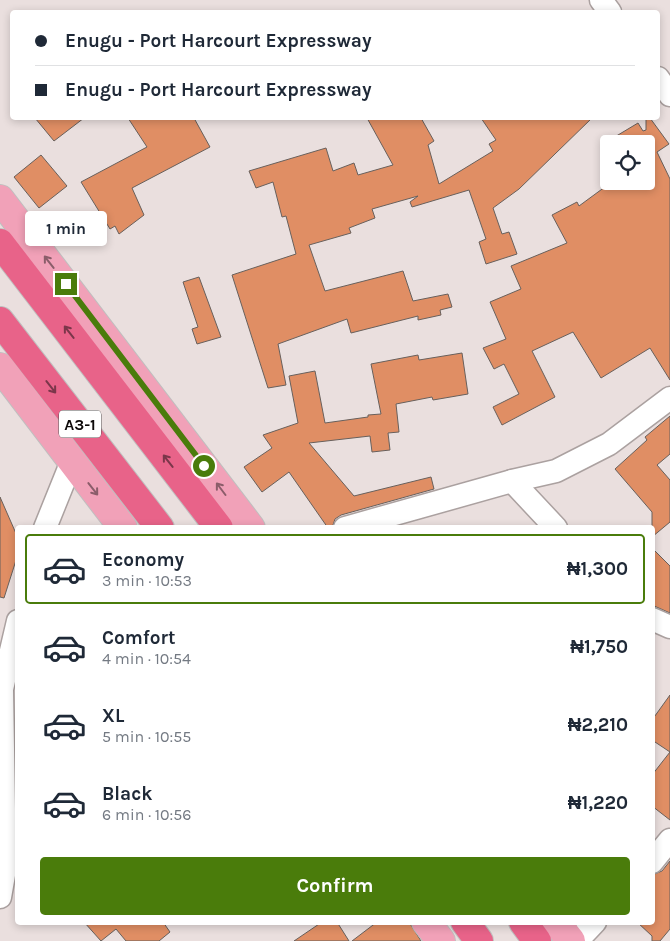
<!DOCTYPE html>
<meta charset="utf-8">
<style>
body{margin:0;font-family:Karla,sans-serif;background:#f2f2f3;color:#1f2937;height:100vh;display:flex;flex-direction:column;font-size:19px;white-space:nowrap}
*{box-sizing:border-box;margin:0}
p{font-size:16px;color:#747a83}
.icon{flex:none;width:28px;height:28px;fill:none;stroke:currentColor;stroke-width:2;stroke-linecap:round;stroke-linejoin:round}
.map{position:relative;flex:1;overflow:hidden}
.panel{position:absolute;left:15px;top:525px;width:640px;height:400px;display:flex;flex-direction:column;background:#fff;border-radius:5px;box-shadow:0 2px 8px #0003}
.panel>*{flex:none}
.hud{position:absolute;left:10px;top:10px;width:650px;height:110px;border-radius:5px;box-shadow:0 2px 8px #0003;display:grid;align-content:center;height:110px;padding:0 25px;background:#fff}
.buttons{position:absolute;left:600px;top:135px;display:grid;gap:10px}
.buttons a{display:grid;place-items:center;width:55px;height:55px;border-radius:5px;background:#fff;box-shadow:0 2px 8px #0003;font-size:25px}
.end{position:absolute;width:22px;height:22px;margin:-11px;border:6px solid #4a7c0b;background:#fff;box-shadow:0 0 0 2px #fff}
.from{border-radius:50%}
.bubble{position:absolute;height:35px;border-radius:5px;background:#fff;box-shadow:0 2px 8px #0003;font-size:16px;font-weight:700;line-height:35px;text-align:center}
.hud b{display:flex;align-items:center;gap:18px;height:48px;font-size:19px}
.hud b+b{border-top:1px solid #e0e1e3}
.hud i{width:12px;height:12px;background:#1f2937}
ul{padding:9px 0 0;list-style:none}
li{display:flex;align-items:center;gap:15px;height:70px;margin:0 10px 8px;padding:0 15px;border:2px solid transparent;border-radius:5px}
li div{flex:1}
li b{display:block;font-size:19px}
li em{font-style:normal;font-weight:700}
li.on{border-color:#4a7c0b}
li>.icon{width:45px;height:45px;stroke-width:1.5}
.button{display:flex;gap:10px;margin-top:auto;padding:10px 25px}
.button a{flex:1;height:58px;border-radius:5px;background:#4a7c0b;color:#fff;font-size:20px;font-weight:700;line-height:58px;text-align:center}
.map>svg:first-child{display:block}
</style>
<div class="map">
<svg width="670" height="941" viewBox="0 0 670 941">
<rect width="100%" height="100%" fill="#eadfde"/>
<!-- building -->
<g fill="#e08e64" stroke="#68605c">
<polygon points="35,118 84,118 54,141"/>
<polygon points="128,118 194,118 210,147 132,188 144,215 119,234 115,226 110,229 81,182 147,147"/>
<polygon points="367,118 421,118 434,141 428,145 439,184 493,151 489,144 496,140 481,118 592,118 519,189 493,208 502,234 509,232 517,254 486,264 479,242 486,239 469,190 412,207 410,202 418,196 372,209 375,218 349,228 351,233 309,245 325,291 403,271 413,301 448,294 452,307 440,310 441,315 418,320 418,316 351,333 347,319 278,344 286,385 268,388 232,275 296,254 286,216 282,217 273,182 256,188 249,171 326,148 333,171 354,163 358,175 393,165"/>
<polygon points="646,118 650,118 669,144 657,152 670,179 670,380 650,348 601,378 573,332 532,351 555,397 502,425 493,407 519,394 504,364 494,369 483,348 506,339 490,302 521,289 511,266 567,243 552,215 577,202 579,206 613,181 646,181 646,144 603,144 638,123 643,131 646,130"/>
<polygon points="41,155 67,186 39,208 14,177"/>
<polygon points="199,277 221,337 197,344 192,329 198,327 183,282"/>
<polygon points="462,353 468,394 433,400 432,397 396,404 399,432 388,433 390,450 372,452 370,436 309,443 354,496 431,477 434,489 341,515 335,519 332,528 328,528 289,472 262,492 244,467 272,448 263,435 298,423 289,376 315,371 325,423 368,417 368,415 381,414 371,364 418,355 419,360"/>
<polygon points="670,416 670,454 657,465 670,480 670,522 652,537 652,512 615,469 647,440 645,437"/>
<polygon points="0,497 18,538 18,554 4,598 0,597"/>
<polygon points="652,548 670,566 670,613 652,605"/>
<polygon points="670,695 670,820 652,806 652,775 670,752 652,740 652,720"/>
<polygon points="670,861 670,929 660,941 652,941 652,936 637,922 652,922 652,875 662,871"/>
<polygon points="84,922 163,922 170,932 159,941 126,941 116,929 101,941"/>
<polygon points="322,922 337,922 349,941 294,941"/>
<polygon points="377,922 409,922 421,941 352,941"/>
</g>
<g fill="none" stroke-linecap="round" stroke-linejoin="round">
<defs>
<g id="minor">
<polyline points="601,0 610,12"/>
<polyline points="658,78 670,95"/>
<polyline points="512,481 556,471 609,444 670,398"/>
<polyline points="45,528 72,461"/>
<polyline points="345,528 512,481 556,528"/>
<polyline points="652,619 670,627"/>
<polyline points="652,862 670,840"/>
<polyline points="0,897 5,869 2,689 18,621"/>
<polyline points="577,941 595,922"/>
</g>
<g id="major">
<polyline points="0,199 251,528"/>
<polyline points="0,367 123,528"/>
<polyline points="426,922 441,941"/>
<polyline points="556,922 571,941"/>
</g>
<g id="highway">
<polyline points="0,243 219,528"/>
<polyline points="0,321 160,528"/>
<polyline points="465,922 479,941"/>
<polyline points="523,922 537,941"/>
</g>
</defs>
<!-- minor casing -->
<use href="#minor" stroke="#aba1a0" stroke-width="25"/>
<!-- major casing -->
<use href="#major" stroke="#c0bfbf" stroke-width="30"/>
<!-- highway casing -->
<use href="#highway" stroke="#c0bfbf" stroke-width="30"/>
<!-- minor -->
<use href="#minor" stroke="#fff" stroke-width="22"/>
<!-- major -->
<use href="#major" stroke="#f1a1b8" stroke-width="28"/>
<!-- highway -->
<use href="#highway" stroke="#e86389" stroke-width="28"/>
</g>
<!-- one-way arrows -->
<defs><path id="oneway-shaft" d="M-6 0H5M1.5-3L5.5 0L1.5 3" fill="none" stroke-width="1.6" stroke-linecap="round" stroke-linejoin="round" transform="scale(1.25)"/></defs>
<g stroke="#8b5d6a">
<use href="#oneway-shaft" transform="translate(49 262) rotate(-128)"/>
<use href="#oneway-shaft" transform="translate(93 489) rotate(52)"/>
<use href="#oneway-shaft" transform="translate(221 489) rotate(-127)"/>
</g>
<g stroke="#7b364a">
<use href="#oneway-shaft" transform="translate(69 332) rotate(-128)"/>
<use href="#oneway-shaft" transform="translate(51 387) rotate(52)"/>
<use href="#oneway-shaft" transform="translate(168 461) rotate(-128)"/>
</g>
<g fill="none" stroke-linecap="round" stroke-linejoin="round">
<!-- route -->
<polyline stroke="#4a7c0b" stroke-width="6" points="66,284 204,466"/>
</g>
<g text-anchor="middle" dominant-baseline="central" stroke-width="4" stroke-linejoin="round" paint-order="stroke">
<!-- shield labels -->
<rect fill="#fff" stroke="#565454" stroke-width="1" x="59" y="410.5" width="42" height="27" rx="4"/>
<g font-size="16" font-weight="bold" fill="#0e0a0a">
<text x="80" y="424">A3-1</text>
</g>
</g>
</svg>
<div class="buttons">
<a><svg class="icon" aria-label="locate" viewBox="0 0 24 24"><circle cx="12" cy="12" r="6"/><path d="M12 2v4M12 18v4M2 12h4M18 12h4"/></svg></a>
</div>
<i class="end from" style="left:204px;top:466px"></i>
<i class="end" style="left:66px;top:284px"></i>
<div class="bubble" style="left:25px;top:211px;width:82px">1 min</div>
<div class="hud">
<b><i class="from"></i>Enugu - Port Harcourt Expressway</b>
<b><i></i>Enugu - Port Harcourt Expressway</b>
</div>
<section class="panel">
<ul>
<li class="on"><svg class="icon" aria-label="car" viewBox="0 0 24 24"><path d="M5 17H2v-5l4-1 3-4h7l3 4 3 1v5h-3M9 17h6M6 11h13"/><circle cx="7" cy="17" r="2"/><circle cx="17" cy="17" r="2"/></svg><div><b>Economy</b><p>3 min · 10:53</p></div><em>₦1,300</em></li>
<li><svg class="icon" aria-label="car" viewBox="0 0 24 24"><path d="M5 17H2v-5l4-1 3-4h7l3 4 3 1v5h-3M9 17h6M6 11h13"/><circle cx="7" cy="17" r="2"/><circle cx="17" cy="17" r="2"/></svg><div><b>Comfort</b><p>4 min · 10:54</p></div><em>₦1,750</em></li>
<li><svg class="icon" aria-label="car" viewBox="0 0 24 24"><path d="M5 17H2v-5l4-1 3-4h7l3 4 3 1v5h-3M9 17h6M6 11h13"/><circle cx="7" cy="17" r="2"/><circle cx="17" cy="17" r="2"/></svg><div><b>XL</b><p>5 min · 10:55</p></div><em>₦2,210</em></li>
<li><svg class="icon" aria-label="car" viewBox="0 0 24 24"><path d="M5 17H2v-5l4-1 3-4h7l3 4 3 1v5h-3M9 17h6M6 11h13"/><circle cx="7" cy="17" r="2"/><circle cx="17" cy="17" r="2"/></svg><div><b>Black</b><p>6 min · 10:56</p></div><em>₦1,220</em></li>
</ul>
<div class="button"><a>Confirm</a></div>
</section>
</div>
